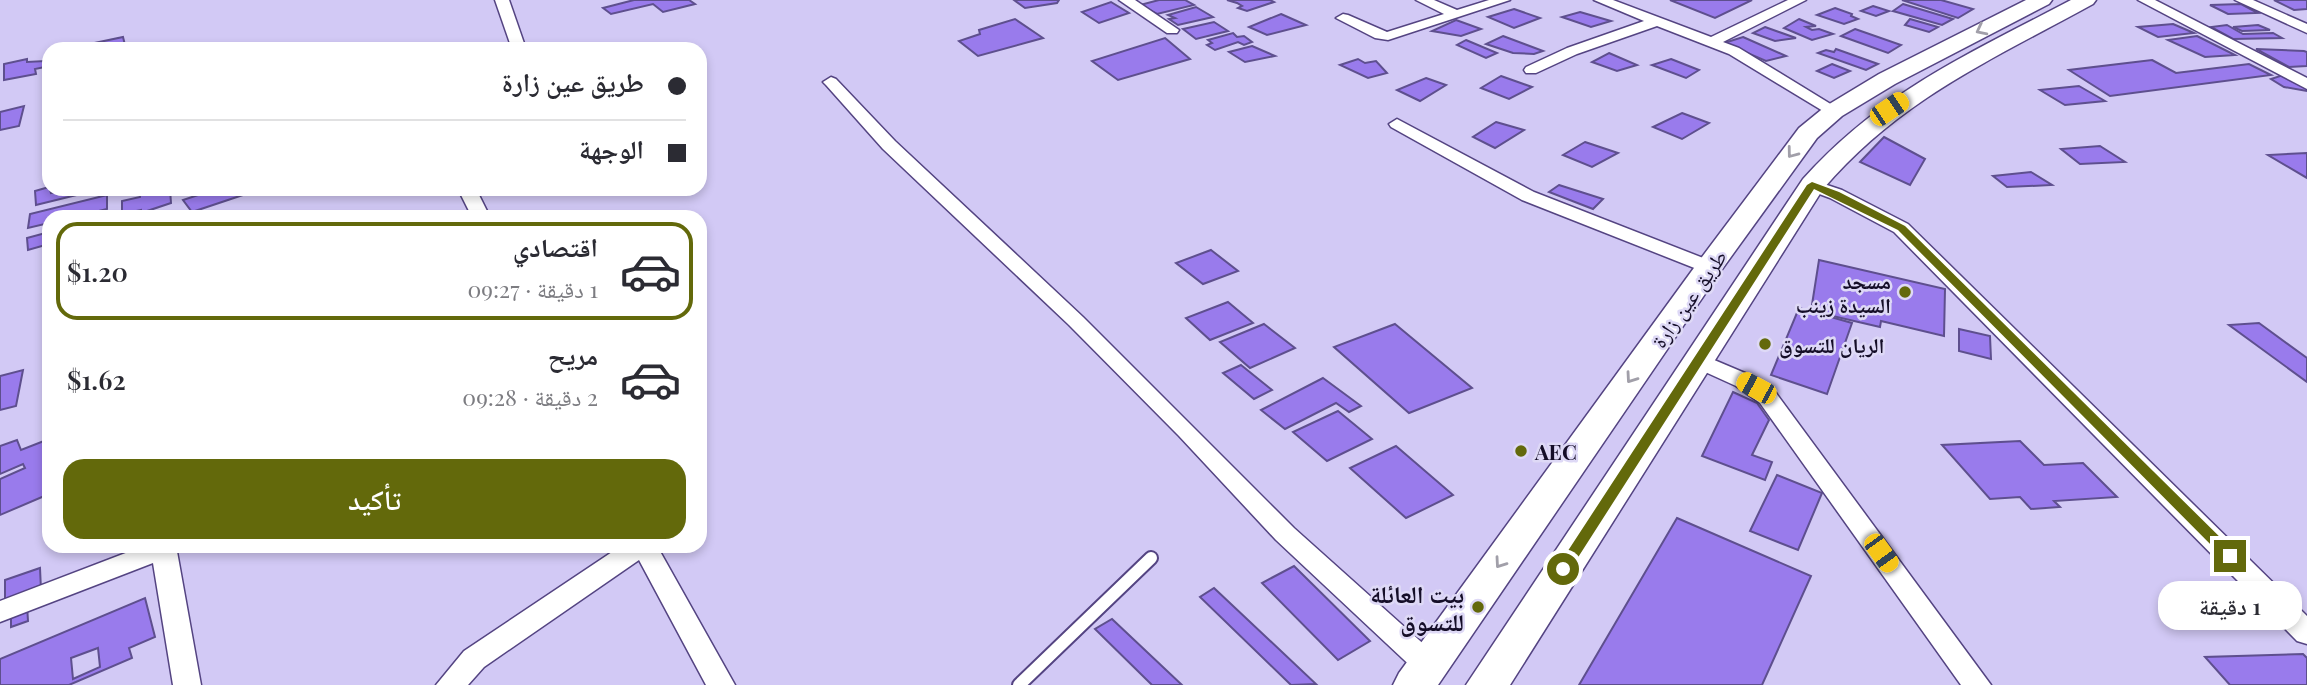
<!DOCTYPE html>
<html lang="ar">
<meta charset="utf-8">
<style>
body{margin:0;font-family:"Playfair Display","Noto Naskh Arabic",serif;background:#f2f2f3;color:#2b2b33;direction:rtl;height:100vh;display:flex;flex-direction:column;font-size:26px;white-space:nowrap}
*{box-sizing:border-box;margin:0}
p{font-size:23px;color:#7c7c81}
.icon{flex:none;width:38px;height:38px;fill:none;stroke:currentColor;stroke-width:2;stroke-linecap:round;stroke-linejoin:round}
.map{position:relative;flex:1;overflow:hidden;direction:ltr}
.panel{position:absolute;left:42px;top:210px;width:665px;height:343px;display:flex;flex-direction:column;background:#fff;border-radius:21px;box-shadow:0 4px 10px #0003;direction:rtl}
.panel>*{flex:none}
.banner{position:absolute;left:42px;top:42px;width:665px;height:154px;border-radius:21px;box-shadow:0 4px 10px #0003;direction:rtl;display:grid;align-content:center;height:154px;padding:0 21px;background:#fff}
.end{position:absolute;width:32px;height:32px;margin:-16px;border:9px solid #63690b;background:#fff;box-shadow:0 0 0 4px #fff}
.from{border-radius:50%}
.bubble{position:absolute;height:49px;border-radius:21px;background:#fff;box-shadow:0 4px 10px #0003;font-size:23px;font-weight:600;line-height:49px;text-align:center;direction:rtl}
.car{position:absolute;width:21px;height:42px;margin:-21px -10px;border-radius:9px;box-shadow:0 0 5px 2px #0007;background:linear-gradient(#f5c518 24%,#345 0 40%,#f5c518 0 76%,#345 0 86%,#f5c518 0)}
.banner b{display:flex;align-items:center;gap:24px;height:66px;font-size:26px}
.banner b+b{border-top:2px solid #e1e1e2}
.banner i{width:18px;height:18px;background:#2b2b33}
ul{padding:12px 0 0;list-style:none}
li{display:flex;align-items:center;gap:21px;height:98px;margin:0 14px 10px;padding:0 7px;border:4px solid transparent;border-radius:21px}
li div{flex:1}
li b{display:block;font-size:26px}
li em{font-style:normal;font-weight:600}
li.current{border-color:#63690b}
li>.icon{width:63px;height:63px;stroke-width:1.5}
.action{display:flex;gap:14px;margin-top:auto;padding:14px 21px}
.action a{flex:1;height:80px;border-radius:21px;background:#63690b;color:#fff;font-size:28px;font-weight:600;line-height:80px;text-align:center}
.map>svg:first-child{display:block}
</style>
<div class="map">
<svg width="2307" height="685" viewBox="0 0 2307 685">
<rect width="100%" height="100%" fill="#d2c9f5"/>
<!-- building -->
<g fill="#997bec" stroke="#5e4f8e" stroke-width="2" fill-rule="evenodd">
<polygon points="634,0 689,0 695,4 663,12 653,4 611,14 603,8"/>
<polygon points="1014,0 1059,0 1057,3 1025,8"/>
<polygon points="1159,0 1185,0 1194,5 1157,14 1140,5"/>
<polygon points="1227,0 1270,0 1274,2 1247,11 1238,8 1242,6 1237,3"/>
<polygon points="1670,0 1752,0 1715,18"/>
<polygon points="1902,0 1941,0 1973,9 1958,18"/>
<polygon points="2274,0 2307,0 2307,9 2294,10"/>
<polygon points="1111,2 1129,13 1099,23 1082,12"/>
<polygon points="1903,4 1953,19 1942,25 1893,11"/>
<polygon points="2241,4 2258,13 2228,14 2210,5"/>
<polygon points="1873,6 1889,11 1876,16 1861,11"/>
<polygon points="1196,7 1213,17 1178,25 1169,19 1175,18 1168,15"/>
<polygon points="1835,8 1852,14 1851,16 1858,19 1844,24 1817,15"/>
<polygon points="1514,9 1540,18 1514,28 1488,17"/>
<polygon points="1580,12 1611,21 1591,27 1562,17"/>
<polygon points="1281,14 1306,25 1267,35 1249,27"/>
<polygon points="1015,19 1043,38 978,56 959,41 980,34 979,30"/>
<polygon points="1799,19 1816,26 1806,27 1812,30 1819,29 1833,34 1812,40 1784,28"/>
<polygon points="1910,19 1938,27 1929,32 1905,25"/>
<polygon points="1456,20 1481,29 1461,36 1432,31"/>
<polygon points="1214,22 1228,31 1196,39 1183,29"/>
<polygon points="2173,24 2194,33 2158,37 2138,27"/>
<polygon points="2227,25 2243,34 2273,33 2282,38 2233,39 2211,27"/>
<polygon points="2258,25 2270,30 2242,31 2233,27"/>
<polygon points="1765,27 1796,38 1775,41 1753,33"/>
<polygon points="1855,29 1901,45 1888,53 1841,36"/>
<polygon points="1233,33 1237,37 1244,36 1252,42 1244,45 1238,42 1215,50 1207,45 1212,43 1208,40"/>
<polygon points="1503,36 1543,51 1534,54 1513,53 1486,44"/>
<polygon points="2197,36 2235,55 2205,57 2168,40"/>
<polygon points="123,37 126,49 66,49"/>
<polygon points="1743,37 1786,56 1766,61 1724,43"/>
<polygon points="1165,38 1190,59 1118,80 1092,61"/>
<polygon points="1466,40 1497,53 1486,58 1457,45"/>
<polygon points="1252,46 1275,56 1245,62 1229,52"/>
<polygon points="1836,49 1878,64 1866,70 1818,53 1826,50 1834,52"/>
<polygon points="2256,49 2304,51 2307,52 2307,66 2289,67"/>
<polygon points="1609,53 1637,65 1617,71 1592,62"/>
<polygon points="27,59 27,62 45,61 45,67 35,69 36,74 4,80 4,64"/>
<polygon points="1358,59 1365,63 1376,61 1387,73 1368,78 1340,65"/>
<polygon points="1671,59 1699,70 1686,78 1652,65"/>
<polygon points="2152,60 2176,73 2249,64 2271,75 2110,96 2069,70"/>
<polygon points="1832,64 1850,71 1834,78 1817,71"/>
<polygon points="2283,75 2307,88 2307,91 2284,87 2271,79"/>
<polygon points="1501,76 1532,87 1509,99 1481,88"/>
<polygon points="1426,78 1446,85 1420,101 1397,90"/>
<polygon points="2079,86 2105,101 2065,105 2040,90"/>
<polygon points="24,106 19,126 0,130 0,112"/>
<polygon points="1682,113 1709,123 1682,139 1653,127"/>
<polygon points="1496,122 1524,130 1495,148 1473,137"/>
<polygon points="1884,137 1925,159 1910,185 1860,162"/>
<polygon points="1585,142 1618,153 1592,167 1563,155"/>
<polygon points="2100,146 2125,162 2080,164 2061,149"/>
<polygon points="2307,153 2307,178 2268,155"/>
<polygon points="2031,172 2052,185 2007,187 1993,176"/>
<polygon points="1559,185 1603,199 1593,209 1549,192"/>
<polygon points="49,187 51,193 66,189 101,189 36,205 35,191"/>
<polygon points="170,189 171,203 141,213 141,210 122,214 122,201 140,197 140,190"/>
<polygon points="216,189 238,189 243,195 192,212 183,200"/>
<polygon points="107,195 107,209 74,217 49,217 49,223 28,228 30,214"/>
<polygon points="49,232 49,244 28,250 27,238"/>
<polygon points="1211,250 1238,271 1203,284 1176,263"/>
<polygon points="1819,260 1945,289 1944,336 1881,321 1880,327 1811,311"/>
<polygon points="1228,302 1253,323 1210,340 1186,318"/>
<polygon points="1799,308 1852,323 1827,394 1771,375"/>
<polygon points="2259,323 2307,358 2307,382 2229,325"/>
<polygon points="1264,324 1295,348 1250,368 1220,342"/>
<polygon points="1395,324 1472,388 1409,413 1334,347"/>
<polygon points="1959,329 1990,336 1991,359 1959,351"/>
<polygon points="1241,365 1272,390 1254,399 1223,373"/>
<polygon points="23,370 16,406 0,410 0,376"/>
<polygon points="1323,378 1361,406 1349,412 1336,403 1285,429 1261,410"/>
<polygon points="1733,392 1757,403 1769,420 1752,455 1772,462 1765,480 1702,456"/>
<polygon points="1338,411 1372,439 1327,461 1293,432"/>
<polygon points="49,439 49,494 0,515 0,479 25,468 23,464 0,474 0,446 17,440 21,450"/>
<polygon points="2020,441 2044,465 2083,463 2117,497 2054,501 2060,507 2031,509 2020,497 1990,499 1942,445"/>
<polygon points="1396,446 1453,495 1406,518 1350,468"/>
<polygon points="1777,475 1822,493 1798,550 1750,531"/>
<polygon points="1677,518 1811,576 1762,685 1579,685"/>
<polygon points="1294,566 1370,641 1338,660 1262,583"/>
<polygon points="40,568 41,590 5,603 5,580"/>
<polygon points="1214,588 1316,684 1291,685 1200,597"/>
<path d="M145,598L155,637L129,648L132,658L69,685H0V659ZM98,648L100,667L73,679L71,658Z"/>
<polygon points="27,605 28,621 11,627 11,612"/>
<polygon points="1112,619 1182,685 1152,685 1095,629"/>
<polygon points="2303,654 2307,658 2307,685 2230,685 2205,657"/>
</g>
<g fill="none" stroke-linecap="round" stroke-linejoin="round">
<defs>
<polyline id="lane" points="1019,685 1151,558"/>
<g id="street">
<polygon points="495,0 509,0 526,49 512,49"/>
<polygon points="1119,0 1135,0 1179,30 1177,33 1167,33"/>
<polygon points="1416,0 1434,0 1457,10 1489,0 1510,0 1388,40 1375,38 1336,18 1343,14 1348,15 1387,32 1444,14"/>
<polygon points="1594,0 1613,0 1711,37 1788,0 1806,0 1723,42 1739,48 1842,111 1840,114 1828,114 1729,54 1657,26 1577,54 1536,73 1526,73 1524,70 1526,67 1567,48 1644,21"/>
<polygon points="2138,0 2155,0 2307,78 2307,89"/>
<polygon points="2235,0 2253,0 2307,24 2307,33"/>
<polygon points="831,77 836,79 895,141 1083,317 1294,528 1438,657 1442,665 1438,673 1428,676 1418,673 1276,540 1179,436 1069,325 883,149 826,85 823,82"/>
<polygon points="1397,119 1534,192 1716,263 1719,267 1716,271 1702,271 1522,200 1391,127 1389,124"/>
<polygon points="1812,180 1842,190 1908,224 2307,616 2307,644 2297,641 1894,232 1830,198 1806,189 1803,185 1806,181"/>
<polygon points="458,189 476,189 490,217 472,217"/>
<polygon points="1700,354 1752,376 1776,393 1991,685 1961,685 1760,403 1736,386 1692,366 1689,361 1692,356"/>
<polygon points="144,546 176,546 201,685 173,685 153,563 0,622 0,601"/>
<polygon points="621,546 657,546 735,685 706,685 639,560 484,667 468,685 436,685 464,651"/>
</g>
<g id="primary">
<polygon points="2026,0 2052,0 2049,4 1895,84 1842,116 1817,138 1720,272 1438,685 1393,685 1399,673 1699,261 1799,128 1826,106 1879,74"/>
<path d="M2071,0H2096L2093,4C1991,60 1900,99 1823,189L1510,685H1466L1803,179C1882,91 1969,54 2071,0Z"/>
</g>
</defs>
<!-- lane casing -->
<use href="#lane" stroke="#544482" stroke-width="16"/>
<!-- street casing -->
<use href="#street" stroke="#544482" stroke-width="3"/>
<!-- primary casing -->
<use href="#primary" stroke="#544482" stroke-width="3"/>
<!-- lane -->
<use href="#lane" stroke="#fff" stroke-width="12"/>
<!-- street -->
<use href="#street" fill="#fff" fill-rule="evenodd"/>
<!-- primary -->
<use href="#primary" fill="#fff" fill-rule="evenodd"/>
</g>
<!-- one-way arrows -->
<defs><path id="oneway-chevron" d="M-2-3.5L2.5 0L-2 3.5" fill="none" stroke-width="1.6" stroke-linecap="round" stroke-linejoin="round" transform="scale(1.75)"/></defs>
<g stroke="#a19fa9">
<use href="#oneway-chevron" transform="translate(1981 30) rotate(153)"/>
<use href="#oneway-chevron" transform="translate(1792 153) rotate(127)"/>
<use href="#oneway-chevron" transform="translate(1631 378) rotate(125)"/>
<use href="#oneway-chevron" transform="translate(1500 563) rotate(125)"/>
</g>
<!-- route -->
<polygon fill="#63690b" points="1812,182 1839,192 1905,226 2235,552 2235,559 2225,559 1898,230 1814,189 1568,573 1558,573 1558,566 1807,185"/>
<!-- markers -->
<g fill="#63690b" stroke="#ded9f6" stroke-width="2.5">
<circle cx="1905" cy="292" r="7"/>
<circle cx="1765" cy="344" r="7"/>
<circle cx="1521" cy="451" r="7"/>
<circle cx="1478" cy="607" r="7"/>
</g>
<g text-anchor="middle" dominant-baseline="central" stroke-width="5" stroke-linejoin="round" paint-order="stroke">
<!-- poi labels -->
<g font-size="21" font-weight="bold" fill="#150e28" stroke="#ded9f6" text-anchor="start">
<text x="1891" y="280" text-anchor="end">مسجد<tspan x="1891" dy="24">السيدة زينب</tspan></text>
<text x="1779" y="344">الريان للتسوق</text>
<text x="1535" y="451">AEC</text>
</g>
<!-- street labels -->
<g font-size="21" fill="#150e28" stroke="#ded9f6">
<text transform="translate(1688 298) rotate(-55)">طريق عين زارة</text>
</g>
<!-- near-poi labels -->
<g font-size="24" font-weight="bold" fill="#150e28" stroke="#ded9f6" text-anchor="end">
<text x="1464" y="593">بيت العائلة<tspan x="1464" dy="28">للتسوق</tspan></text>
</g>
</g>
</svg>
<i class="end from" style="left:1563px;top:569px"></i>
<i class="end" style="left:2230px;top:556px"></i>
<div class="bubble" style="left:2158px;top:581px;width:144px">1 دقيقة</div>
<i class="car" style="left:1889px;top:109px;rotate:56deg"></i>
<i class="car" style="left:1756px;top:388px;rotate:298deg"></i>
<i class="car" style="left:1881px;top:553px;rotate:144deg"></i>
<div class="banner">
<b><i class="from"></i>طريق عين زارة</b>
<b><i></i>الوجهة</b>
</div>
<section class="panel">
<ul>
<li class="current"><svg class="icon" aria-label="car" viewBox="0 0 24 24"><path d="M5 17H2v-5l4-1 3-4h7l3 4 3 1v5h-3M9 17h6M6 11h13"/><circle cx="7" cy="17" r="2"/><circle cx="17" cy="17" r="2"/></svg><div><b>اقتصادي</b><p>1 دقيقة · 09:27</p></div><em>$1.20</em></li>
<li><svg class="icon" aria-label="car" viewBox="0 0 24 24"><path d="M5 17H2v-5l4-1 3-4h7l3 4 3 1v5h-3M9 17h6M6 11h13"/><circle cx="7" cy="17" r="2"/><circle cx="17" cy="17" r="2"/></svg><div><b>مريح</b><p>2 دقيقة · 09:28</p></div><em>$1.62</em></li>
</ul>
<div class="action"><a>تأكيد</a></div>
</section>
</div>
